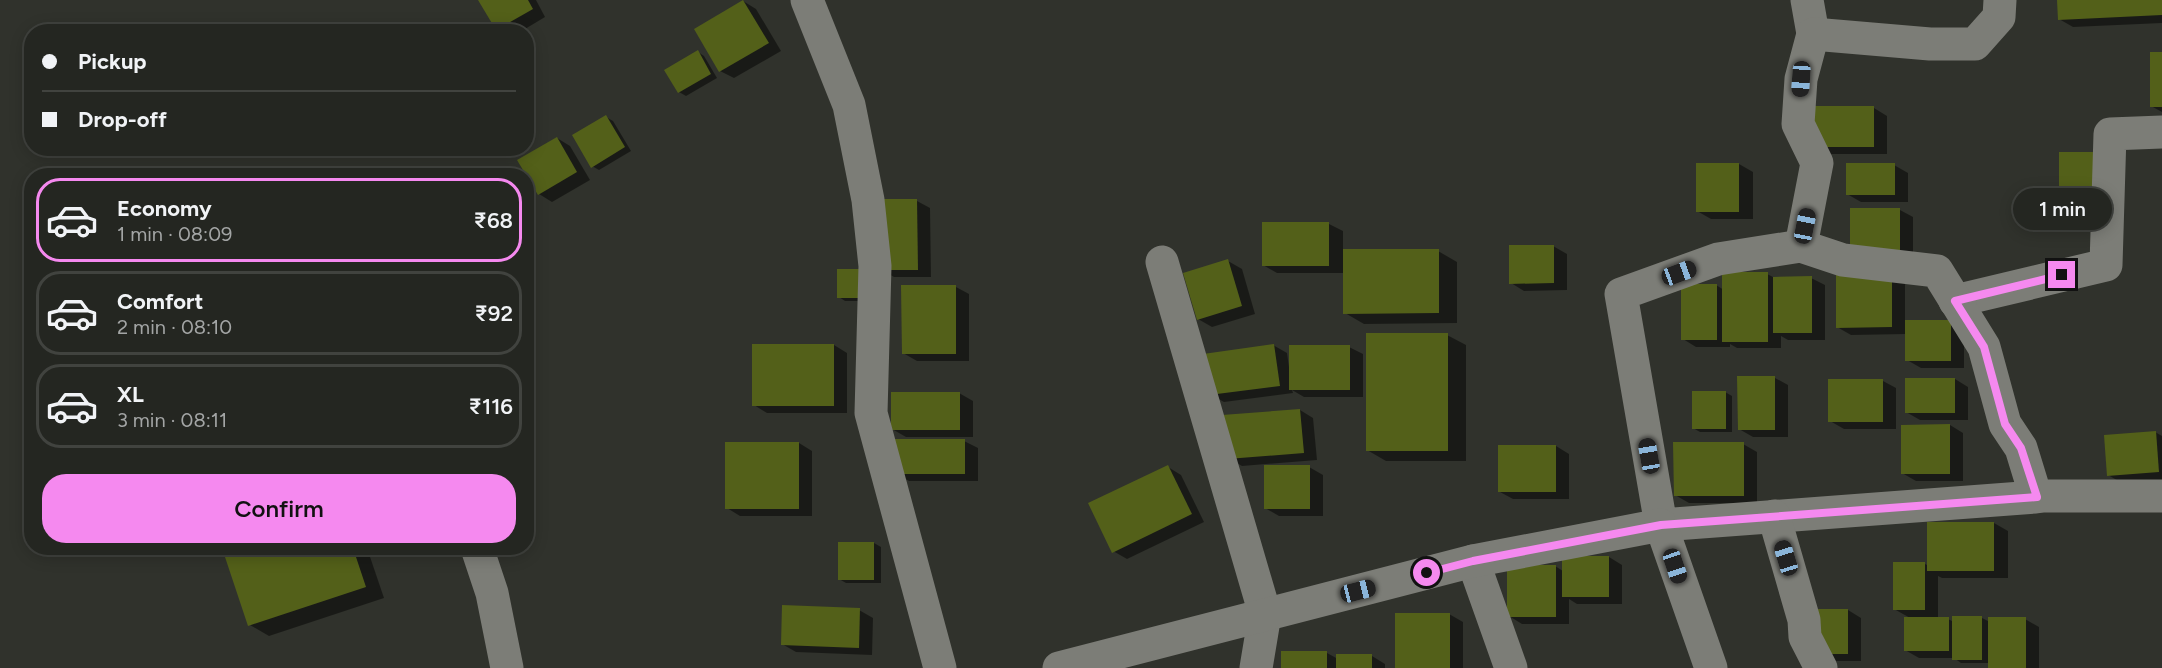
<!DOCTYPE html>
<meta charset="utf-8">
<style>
body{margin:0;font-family:Figtree,sans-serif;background:#30322e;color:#f1f3f6;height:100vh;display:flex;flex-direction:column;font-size:22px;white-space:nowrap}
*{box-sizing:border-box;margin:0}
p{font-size:20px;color:#a3a5a5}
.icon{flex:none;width:33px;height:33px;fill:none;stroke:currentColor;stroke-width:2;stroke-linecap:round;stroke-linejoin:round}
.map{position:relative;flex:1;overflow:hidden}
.panel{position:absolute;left:24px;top:168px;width:510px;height:387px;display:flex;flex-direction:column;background:#242621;border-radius:24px;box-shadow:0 3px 15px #0003,0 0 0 2px #41433f}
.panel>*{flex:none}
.top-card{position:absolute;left:24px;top:24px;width:510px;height:132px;border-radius:24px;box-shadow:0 3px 15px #0003,0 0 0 2px #41433f;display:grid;align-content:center;height:132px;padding:0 18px;background:#242621}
.end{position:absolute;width:27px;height:27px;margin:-14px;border:8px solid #f589ef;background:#111;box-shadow:0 0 0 3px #111}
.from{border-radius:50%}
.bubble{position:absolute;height:42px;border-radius:21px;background:#242621;box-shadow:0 3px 15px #0003,0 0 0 2px #41433f;font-size:20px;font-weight:600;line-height:42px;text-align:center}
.car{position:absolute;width:18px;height:36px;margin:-18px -9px;border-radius:8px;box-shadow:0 0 4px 2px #0007;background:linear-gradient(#222 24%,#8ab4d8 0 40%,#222 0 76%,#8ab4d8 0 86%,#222 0)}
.top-card b{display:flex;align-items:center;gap:21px;height:57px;font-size:22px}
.top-card b+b{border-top:2px solid #41433f}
.top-card i{width:15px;height:15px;background:#f1f3f6}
ul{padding:10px 0 0;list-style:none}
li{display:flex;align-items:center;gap:18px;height:84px;margin:0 12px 9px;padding:0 6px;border:3px solid #41433f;border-radius:24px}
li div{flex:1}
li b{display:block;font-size:22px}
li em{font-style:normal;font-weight:600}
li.on{border-color:#f589ef}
li>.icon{width:54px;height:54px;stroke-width:1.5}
.primary-button{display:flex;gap:12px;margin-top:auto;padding:12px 18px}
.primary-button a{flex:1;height:69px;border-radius:24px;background:#f589ef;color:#111;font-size:24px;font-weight:600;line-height:69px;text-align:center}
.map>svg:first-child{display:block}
</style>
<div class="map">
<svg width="2162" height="668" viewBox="0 0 2162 668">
<rect width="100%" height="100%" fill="#30322c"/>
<!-- shadow -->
<g fill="#0007">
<polygon points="480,0 536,0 545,17 520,32 501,32 497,29"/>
<polygon points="2058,0 2162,0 2162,23 2073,27 2059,19"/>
<polygon points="743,1 756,9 781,51 734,78 720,71"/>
<polygon points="698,52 704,56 717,78 686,96 679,92"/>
<polygon points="2162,54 2162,112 2151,106"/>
<polygon points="1874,108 1887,116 1887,154 1829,154 1815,146"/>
<polygon points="606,117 613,121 631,151 599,170 592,166"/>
<polygon points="557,138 570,146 590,180 552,202 539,194"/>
<polygon points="2116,161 2116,211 2074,211 2060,204"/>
<polygon points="1697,164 1739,164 1753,172 1753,219 1711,219 1697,211"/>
<polygon points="1894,165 1908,173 1908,202 1861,202 1847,194"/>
<polygon points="917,201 930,208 931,277 894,277 880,269"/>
<polygon points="1851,210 1900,210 1913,217 1913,261"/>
<polygon points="1263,224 1329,224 1343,231 1343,251 1438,251 1457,262 1457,323 1364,324 1345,313 1345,273 1277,273 1263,265"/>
<polygon points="1553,246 1567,254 1567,290 1524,291 1511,283"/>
<polygon points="1228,261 1242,269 1255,314 1212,327 1198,319"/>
<polygon points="839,271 876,301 845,301 839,297"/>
<polygon points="1837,271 1905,279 1905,321 1950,321 1964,329 1964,368 1921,368 1907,360 1907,334 1851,335 1837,327"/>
<polygon points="1767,274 1775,278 1811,278 1825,285 1825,340 1788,340 1781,336 1781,348 1737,348 1730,344 1730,347 1696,347 1683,339 1716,285 1724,290"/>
<polygon points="956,287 969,294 969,361 917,361 903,353"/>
<polygon points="1447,335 1466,345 1466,461 1386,461 1367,450"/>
<polygon points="834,345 847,353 847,413 767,413 754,405"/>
<polygon points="1273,345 1287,353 1289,367 1349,347 1363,354 1363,397 1304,397 1292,390 1293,393 1224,402 1211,395"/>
<polygon points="1775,378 1788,385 1788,437 1753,437 1739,429"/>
<polygon points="1955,379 1968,387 1968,420 1920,420 1906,412"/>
<polygon points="1883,381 1896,388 1896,429 1844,429 1830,421"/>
<polygon points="1725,392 1732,396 1732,432 1700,432 1693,428"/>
<polygon points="959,393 973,401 973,437 906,437 892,429"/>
<polygon points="1300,410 1313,418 1317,460 1242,466 1228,458"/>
<polygon points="1950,425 1963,433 1963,481 1916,481 1902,473"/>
<polygon points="2155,432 2162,436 2162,480 2122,483 2108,475"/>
<polygon points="964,441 978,448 978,481 909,481 895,473"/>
<polygon points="799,443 812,451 812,516 740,516 727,508"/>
<polygon points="1743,444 1757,452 1757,503 1689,503 1675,495"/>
<polygon points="1556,446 1569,454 1569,499 1513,499 1500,492"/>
<polygon points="1168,467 1181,475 1204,522 1127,559 1113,551"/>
<polygon points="1309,467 1323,475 1323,516 1279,516 1265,508"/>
<polygon points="1994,523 2008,531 2008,578 1942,578 1938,576 1938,619 1948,619 1954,622 1982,618 1990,622 2025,619 2039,627 2039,668 1992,668 1990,663 1961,663 1954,658 1919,658 1905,650 1912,619 1894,609 1925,564 1929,566"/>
<polygon points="874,543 881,547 881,583 846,583 839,579"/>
<polygon points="257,548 367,548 384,598 269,636 250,625 227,558"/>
<polygon points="1609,557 1622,565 1622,604 1577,604 1569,599 1569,624 1522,624 1509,616 1555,566 1563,571"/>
<polygon points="859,610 873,618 872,655 796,652 782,644"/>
<polygon points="1848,610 1861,618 1861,661 1829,661"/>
<polygon points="1449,614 1463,622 1463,668 1396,668"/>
<polygon points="1327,653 1338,659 1372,656 1385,664 1385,668 1283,668"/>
</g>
<!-- building -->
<g fill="#536019">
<polygon points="478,0 528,0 533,9 496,30"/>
<polygon points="743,0 769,43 719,72 694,29"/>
<polygon points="2057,0 2162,0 2162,15 2058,20"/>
<polygon points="698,50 711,74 678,93 664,70"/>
<rect x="2150" y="52" width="12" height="55"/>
<rect x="1813" y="106" width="61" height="41"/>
<polygon points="606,115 625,147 591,168 572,135"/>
<polygon points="557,137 577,172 538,195 517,160"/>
<rect x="2059" y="152" width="44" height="52"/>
<rect x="1696" y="163" width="43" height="49"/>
<rect x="1846" y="163" width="49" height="32"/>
<polygon points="879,199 917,199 918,270 879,270"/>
<rect x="1850" y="208" width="50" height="46"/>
<rect x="1262" y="222" width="67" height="44"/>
<polygon points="1509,245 1554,245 1554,283 1509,284"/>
<polygon points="1343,249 1439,249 1439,313 1343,314"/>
<polygon points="1228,259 1242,306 1197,320 1183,273"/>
<rect x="837" y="269" width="33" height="29"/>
<polygon points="1836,270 1892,270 1892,327 1836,328"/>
<rect x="1722" y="272" width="46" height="70"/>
<polygon points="1812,276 1812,333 1773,333 1773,277"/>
<rect x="1681" y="284" width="36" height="56"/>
<polygon points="901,285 956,285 956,354 902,354"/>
<rect x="1905" y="320" width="46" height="41"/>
<rect x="1366" y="333" width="82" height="118"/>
<rect x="752" y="344" width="82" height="62"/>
<polygon points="1274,344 1280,386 1209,395 1203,354"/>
<rect x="1289" y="345" width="61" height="45"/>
<polygon points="1737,376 1775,376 1775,430 1738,430"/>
<rect x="1905" y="378" width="50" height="35"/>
<rect x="1828" y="379" width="55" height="43"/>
<rect x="1692" y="391" width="34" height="38"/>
<rect x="891" y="392" width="69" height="38"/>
<polygon points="1300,409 1304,453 1227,459 1222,415"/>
<polygon points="1950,424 1950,474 1901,474 1901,425"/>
<polygon points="2156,431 2159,472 2107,476 2104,435"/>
<rect x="894" y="439" width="71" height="35"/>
<rect x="725" y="442" width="74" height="67"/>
<polygon points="1673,442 1744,442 1744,496 1674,496"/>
<rect x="1498" y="445" width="58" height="47"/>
<polygon points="1168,465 1192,514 1112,553 1088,503"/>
<rect x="1264" y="465" width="46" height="44"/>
<rect x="1927" y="522" width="67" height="49"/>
<rect x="838" y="542" width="36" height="38"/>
<polygon points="253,548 353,548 366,587 248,626 225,557"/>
<rect x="1562" y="556" width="47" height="41"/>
<rect x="1893" y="562" width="32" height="48"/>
<rect x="1507" y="565" width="49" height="52"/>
<polygon points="782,605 860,608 859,648 781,645"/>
<rect x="1814" y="609" width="34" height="45"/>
<rect x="1395" y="613" width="55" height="55"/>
<rect x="1952" y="616" width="30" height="44"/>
<rect x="1904" y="617" width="45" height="34"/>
<rect x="1988" y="617" width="38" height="51"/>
<rect x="1281" y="651" width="46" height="17"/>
<rect x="1336" y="654" width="36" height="14"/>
</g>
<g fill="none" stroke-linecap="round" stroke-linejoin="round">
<!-- street -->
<g stroke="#7c7d77" stroke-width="33">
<polyline points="807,0 849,105 868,200 875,266 871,413 940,668"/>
<polyline points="1807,0 1813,34"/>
<polyline points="1801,246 1817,163 1798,124 1801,79 1813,34 1930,44 1975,44 1999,17 2000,0"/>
<polyline points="1162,262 1265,614 1256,668"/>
<polyline points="1955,301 2106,265 2110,134 2162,132"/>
<polyline points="2036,497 2021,448 2005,424 1984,347 1937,271 1843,260 1801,246 1718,259 1621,294 1661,525 2036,497 2044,496 2162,496"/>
<polyline points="1774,516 1804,620 1805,637 1821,668"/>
<polyline points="477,548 492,593 507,668"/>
<polyline points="1473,561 1511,668"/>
<polyline points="1059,668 1473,561 1661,525 1711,668"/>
</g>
</g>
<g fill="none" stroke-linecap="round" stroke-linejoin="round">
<!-- route -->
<polyline stroke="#f589ef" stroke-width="8" points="1427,573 1473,561 1661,525 2037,497 2021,448 2005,424 1984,347 1955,301 2062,275"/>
</g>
</svg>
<i class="end from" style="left:1427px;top:573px"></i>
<i class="end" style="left:2062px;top:275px"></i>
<div class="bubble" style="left:2013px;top:188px;width:99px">1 min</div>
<i class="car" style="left:1801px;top:79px;rotate:184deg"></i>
<i class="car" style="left:1805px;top:226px;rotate:11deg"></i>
<i class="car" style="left:1679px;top:273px;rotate:70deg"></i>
<i class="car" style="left:1649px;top:456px;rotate:350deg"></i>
<i class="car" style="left:1786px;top:558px;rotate:343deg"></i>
<i class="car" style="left:1675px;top:566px;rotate:161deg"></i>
<i class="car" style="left:1358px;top:591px;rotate:76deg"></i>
<div class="top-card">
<b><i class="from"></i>Pickup</b>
<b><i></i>Drop-off</b>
</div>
<section class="panel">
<ul>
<li class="on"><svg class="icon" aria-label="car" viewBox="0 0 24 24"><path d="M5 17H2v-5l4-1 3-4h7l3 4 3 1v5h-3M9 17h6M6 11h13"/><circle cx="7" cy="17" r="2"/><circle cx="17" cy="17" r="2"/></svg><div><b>Economy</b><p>1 min · 08:09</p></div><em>₹68</em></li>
<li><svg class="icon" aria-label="car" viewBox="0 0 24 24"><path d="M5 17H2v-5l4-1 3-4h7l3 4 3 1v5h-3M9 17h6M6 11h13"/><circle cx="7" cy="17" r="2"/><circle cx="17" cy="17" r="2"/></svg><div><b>Comfort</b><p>2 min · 08:10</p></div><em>₹92</em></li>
<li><svg class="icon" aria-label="car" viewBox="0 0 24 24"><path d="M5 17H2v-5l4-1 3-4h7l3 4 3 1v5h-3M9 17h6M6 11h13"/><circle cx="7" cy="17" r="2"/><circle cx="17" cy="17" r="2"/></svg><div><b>XL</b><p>3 min · 08:11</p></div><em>₹116</em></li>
</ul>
<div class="primary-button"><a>Confirm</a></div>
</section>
</div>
